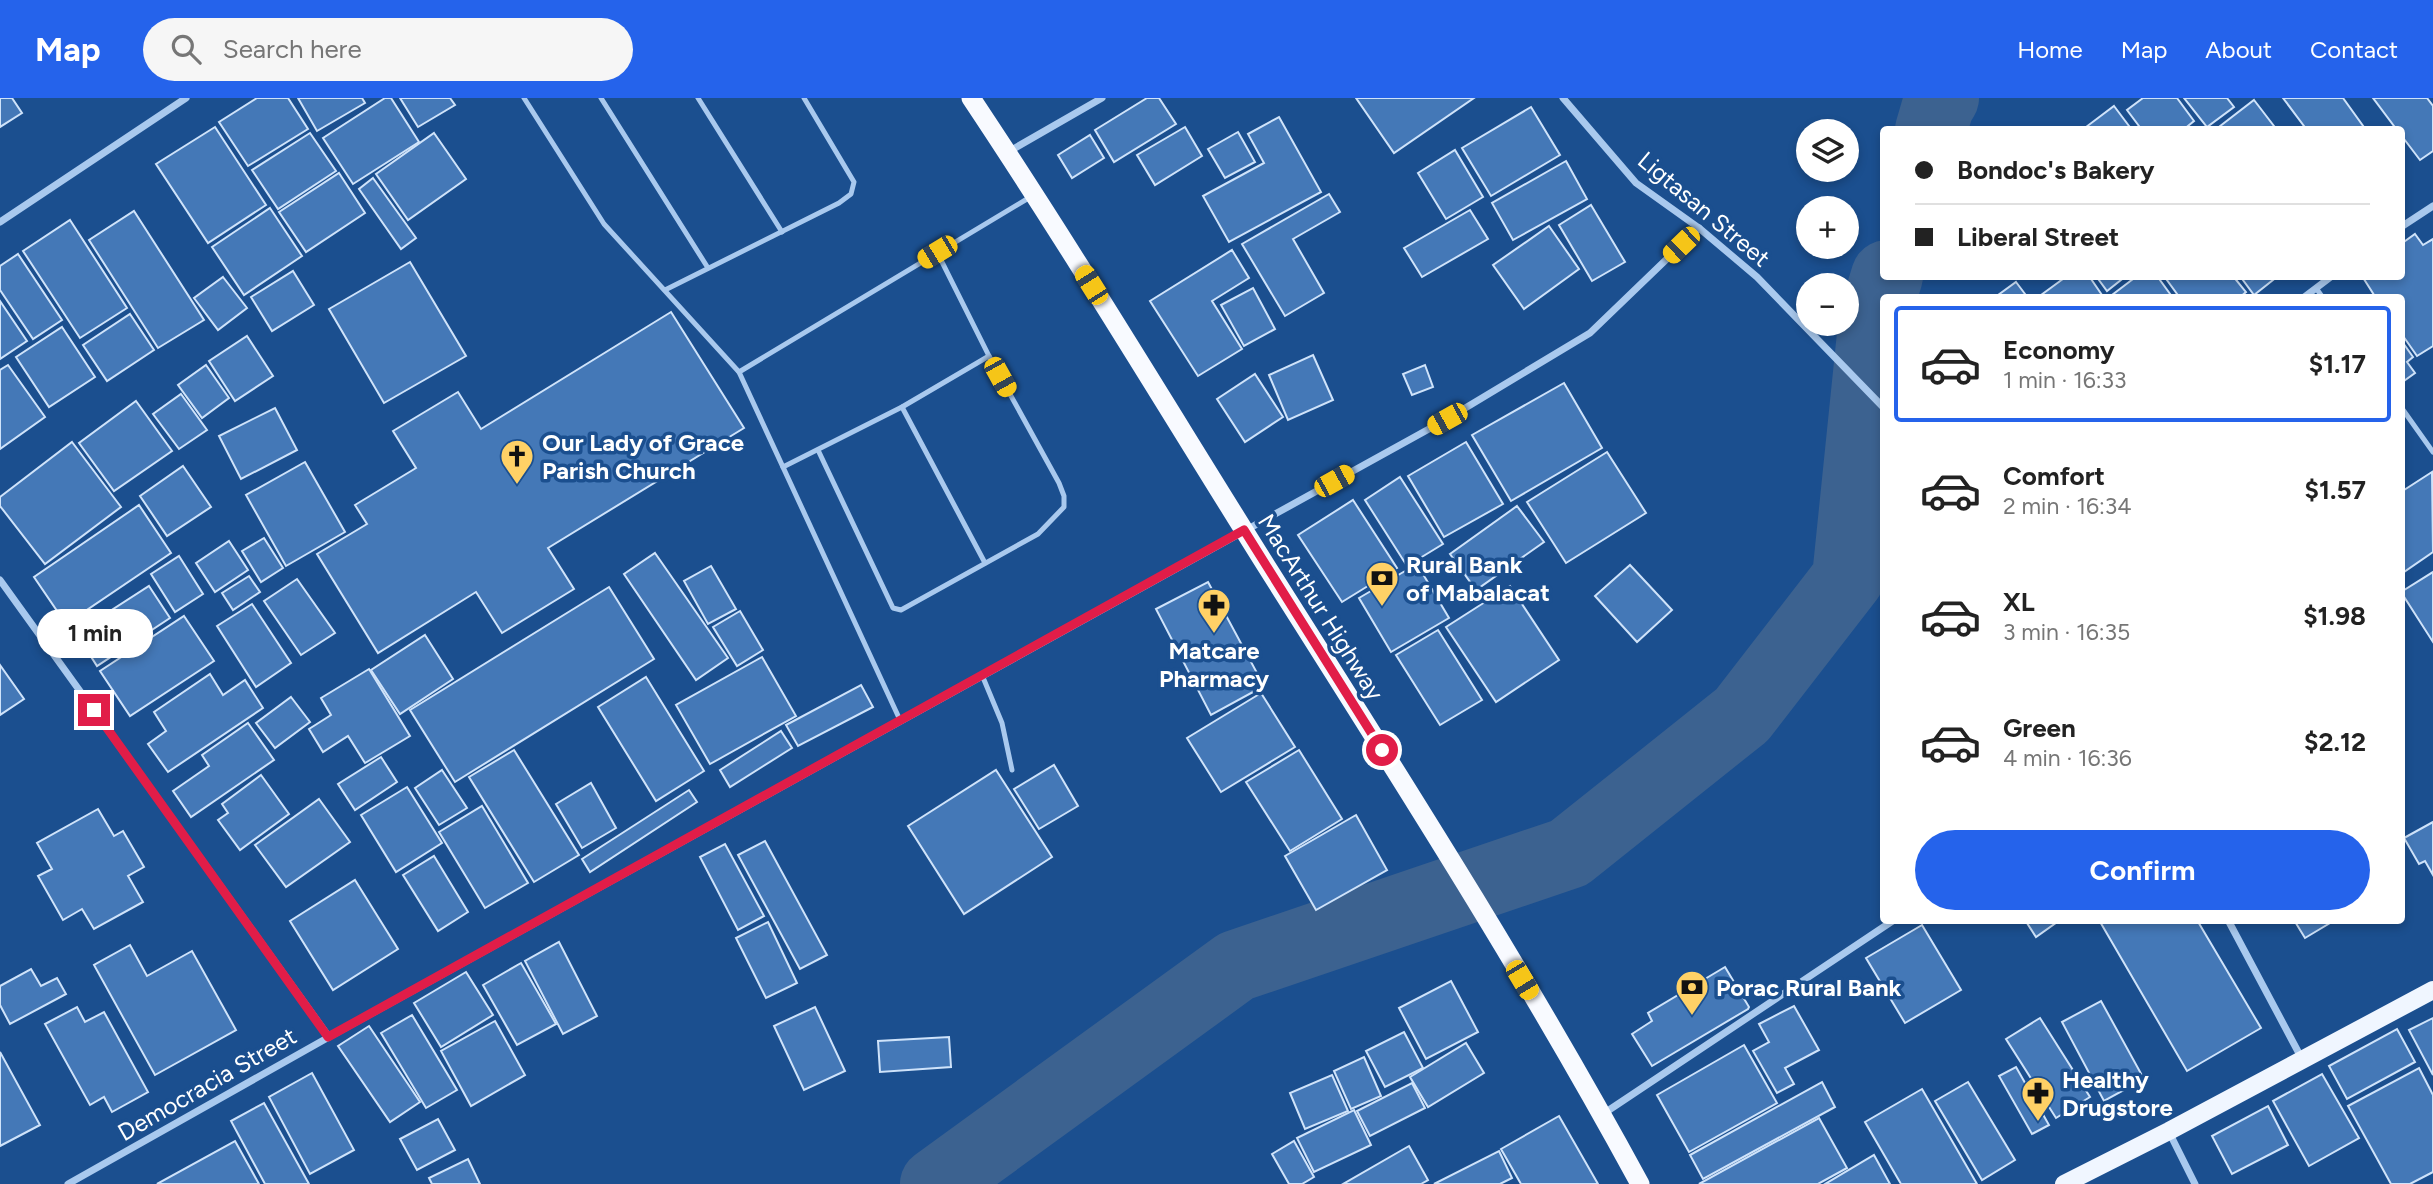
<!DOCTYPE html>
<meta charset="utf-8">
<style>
body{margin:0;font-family:Figtree,sans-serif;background:#f6f6f6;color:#222;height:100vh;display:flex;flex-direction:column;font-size:26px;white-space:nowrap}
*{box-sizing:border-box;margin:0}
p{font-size:23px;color:#767676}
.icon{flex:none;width:38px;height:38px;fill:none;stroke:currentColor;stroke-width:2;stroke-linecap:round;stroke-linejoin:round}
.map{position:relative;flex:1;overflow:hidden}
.drawer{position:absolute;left:1880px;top:196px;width:525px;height:630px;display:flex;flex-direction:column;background:#fff;border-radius:7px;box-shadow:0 4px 10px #0003}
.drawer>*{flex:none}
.guide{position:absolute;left:1880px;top:28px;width:525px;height:154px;border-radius:7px;box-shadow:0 4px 10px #0003;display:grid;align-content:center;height:154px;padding:0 35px;background:#fff}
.tools{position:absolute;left:1796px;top:21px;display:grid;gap:14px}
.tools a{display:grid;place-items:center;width:63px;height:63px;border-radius:50%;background:#fff;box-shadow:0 4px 10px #0003;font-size:35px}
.end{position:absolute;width:32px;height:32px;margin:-16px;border:9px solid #e11d48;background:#fff;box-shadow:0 0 0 4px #fff}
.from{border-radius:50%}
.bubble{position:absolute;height:49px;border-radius:24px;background:#fff;box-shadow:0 4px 10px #0003;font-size:23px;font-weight:700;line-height:49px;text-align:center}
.car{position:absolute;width:21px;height:42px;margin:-21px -10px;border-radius:9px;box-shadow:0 0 5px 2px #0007;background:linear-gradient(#f5c518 24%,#345 0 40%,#f5c518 0 76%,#345 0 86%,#f5c518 0)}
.guide b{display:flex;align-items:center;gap:24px;height:66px;font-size:26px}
.guide b+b{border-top:2px solid #e0e0e0}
.guide i{width:18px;height:18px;background:#222}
ul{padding:12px 0 0;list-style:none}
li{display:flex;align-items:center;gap:21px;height:116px;margin:0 14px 10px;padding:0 21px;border:4px solid transparent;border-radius:7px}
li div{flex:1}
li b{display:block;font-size:26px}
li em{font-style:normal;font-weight:700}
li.active{border-color:#2563eb}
li>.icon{width:63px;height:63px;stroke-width:1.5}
.action{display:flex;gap:14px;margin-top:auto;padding:14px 35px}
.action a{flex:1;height:80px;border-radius:42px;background:#2563eb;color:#fff;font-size:28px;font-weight:700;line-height:80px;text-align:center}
header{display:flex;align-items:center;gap:42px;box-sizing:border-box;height:98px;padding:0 35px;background:#2563eb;color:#fff}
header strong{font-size:33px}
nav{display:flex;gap:38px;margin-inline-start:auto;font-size:24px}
.search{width:490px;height:63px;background:#f6f6f6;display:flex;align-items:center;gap:18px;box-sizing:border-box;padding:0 24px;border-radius:38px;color:#767676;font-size:26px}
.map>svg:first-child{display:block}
</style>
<header>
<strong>Map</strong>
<div class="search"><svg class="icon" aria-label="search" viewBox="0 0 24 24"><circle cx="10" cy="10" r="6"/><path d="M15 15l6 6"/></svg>Search here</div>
<nav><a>Home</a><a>Map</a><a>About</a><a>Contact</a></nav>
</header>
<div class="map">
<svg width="2433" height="1086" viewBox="0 0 2433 1086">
<rect width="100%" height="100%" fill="#1b4f8f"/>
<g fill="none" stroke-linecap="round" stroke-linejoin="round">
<!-- river -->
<g stroke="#3c6290" stroke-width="72">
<polyline points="1931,32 1938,8 1943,0"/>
<polyline points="936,1086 1236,868 1569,755 1742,617 1848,480 1875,217 1887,178"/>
</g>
</g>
<!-- building -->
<g fill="#4478b7" stroke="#cfe3fa" stroke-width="2">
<polygon points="0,0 12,0 22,15 0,29"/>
<polygon points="257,0 288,0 308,31 248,68 219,24"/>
<polygon points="298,0 362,0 365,5 317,33"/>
<polygon points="385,0 391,0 419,44 353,86 323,40"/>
<polygon points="400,0 450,0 455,7 418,29"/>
<polygon points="1147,0 1159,0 1176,26 1114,64 1095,32"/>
<polygon points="1356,0 1474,0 1394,55"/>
<polygon points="2143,0 2177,0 2194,23 2183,32 2142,32 2127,12"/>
<polygon points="2184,0 2227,0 2234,9 2207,29"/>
<polygon points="2283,0 2343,0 2366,32 2307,32"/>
<polygon points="2373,0 2427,0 2433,8 2433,53 2420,62 2401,37 2401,32 2397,32"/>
<polygon points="2254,2 2277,32 2215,32"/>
<polygon points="2114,8 2132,32 2087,32 2086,29"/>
<polygon points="1531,9 1560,57 1491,98 1462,50"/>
<polygon points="1279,19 1321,94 1229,144 1203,98 1264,65 1248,36"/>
<polygon points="215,29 266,107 208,145 156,66"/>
<polygon points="1185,29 1202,58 1155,87 1137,57"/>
<polygon points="1238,34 1255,64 1225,80 1208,51"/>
<polygon points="310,35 336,73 278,111 252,72"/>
<polygon points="434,35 466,81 408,122 376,76"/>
<polygon points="1090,37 1104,60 1072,80 1058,57"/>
<polygon points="1455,52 1483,99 1446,121 1418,75"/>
<polygon points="1566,63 1587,101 1513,142 1492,105"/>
<polygon points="339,75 365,115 306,154 279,114"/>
<polygon points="373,80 416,140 401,151 359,91"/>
<polygon points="1329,96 1340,114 1293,141 1324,195 1285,218 1242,146"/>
<polygon points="1591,107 1625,164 1592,183 1559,127"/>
<polygon points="270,110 302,158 244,197 212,149"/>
<polygon points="1470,112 1488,141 1422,179 1404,150"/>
<polygon points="134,113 204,222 158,250 89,142"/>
<polygon points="70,122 127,210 80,240 23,153"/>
<polygon points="1549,128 1579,171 1524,211 1493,167"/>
<polygon points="2415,136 2423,147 2433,141 2433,248 2417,258 2401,235 2401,200 2376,200 2362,178 2401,178 2401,146"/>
<polygon points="1232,152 1249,180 1212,203 1242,251 1198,278 1150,203"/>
<polygon points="18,156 62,222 33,241 0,192 0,168"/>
<polygon points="410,164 466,258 384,305 329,211"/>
<polygon points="293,173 314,207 272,233 251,199"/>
<polygon points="2067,178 2089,178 2104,200 2037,200"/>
<polygon points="2096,178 2126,178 2107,193"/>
<polygon points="2137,178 2157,178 2173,200 2114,200 2112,197"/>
<polygon points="2164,178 2233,178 2246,194 2239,200 2180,200"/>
<polygon points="2240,178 2278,178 2254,197"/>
<polygon points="223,179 247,210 218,232 194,200"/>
<polygon points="2016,184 2028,200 1994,200"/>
<polygon points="1253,190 1275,231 1244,248 1221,207"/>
<polygon points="0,203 27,243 0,261"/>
<polygon points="671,214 744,330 548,450 574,491 502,535 476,494 378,555 317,456 367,426 355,407 416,370 393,333 458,294 481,331"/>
<polygon points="130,216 154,252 107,283 83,247"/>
<polygon points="62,229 95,279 49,309 16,259"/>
<polygon points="247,238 273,278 235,303 209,263"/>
<polygon points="2401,242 2413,259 2407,264 2415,275 2401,285"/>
<polygon points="1313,257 1333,302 1288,322 1269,277"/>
<polygon points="8,267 45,319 0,351 0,272"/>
<polygon points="206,267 229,300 202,320 178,287"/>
<polygon points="1425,267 1433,289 1412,297 1403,276"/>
<polygon points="1255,276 1283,319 1245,344 1217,301"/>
<polygon points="1564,285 1602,350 1511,403 1472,337"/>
<polygon points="181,296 207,332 179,351 153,316"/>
<polygon points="136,303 172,353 114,393 79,345"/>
<polygon points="275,310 297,352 241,381 219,338"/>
<polygon points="72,344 121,409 45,466 0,408 0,399"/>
<polygon points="1466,344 1503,406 1444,439 1408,378"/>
<polygon points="1607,354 1646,415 1566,465 1527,404"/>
<polygon points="305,364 345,434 286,468 246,397"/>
<polygon points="183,368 211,409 167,438 140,398"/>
<polygon points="2432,374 2433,454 2401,476 2401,394"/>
<polygon points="1400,379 1443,446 1407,468 1365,402"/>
<polygon points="1353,402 1397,470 1342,504 1298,437"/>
<polygon points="139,407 171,455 66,526 34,479"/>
<polygon points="1517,408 1544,444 1476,492 1450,456"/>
<polygon points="264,440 283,470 261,484 242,453"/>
<polygon points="229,443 248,472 215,494 196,465"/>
<polygon points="655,455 728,560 696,582 624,476"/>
<polygon points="179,458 203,496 175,514 151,476"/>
<polygon points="1417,466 1449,520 1391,554 1359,500"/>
<polygon points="1630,467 1672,512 1637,544 1595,498"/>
<polygon points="711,468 736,511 708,526 684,483"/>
<polygon points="2433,474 2433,544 2401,494"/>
<polygon points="249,478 260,494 233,512 222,495"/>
<polygon points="297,481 335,535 301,557 264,503"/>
<polygon points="1208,484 1264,588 1211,617 1156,511"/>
<polygon points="149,488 170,520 97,568 76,535"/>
<polygon points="1510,488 1559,562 1496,604 1446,529"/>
<polygon points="609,489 654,561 455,684 410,612"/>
<polygon points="252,506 291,565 256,589 217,528"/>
<polygon points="740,513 763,552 737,568 713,529"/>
<polygon points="184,518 214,563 130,618 100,573"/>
<polygon points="1438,532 1482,602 1440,627 1396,557"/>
<polygon points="425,537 453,581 400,616 371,572"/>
<polygon points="762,559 796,618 710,666 676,607"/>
<polygon points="0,567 24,601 0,617"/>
<polygon points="369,571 410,638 365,665 348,638 323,654 309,631 331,617 321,600"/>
<polygon points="210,576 223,597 245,582 263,610 168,674 148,646 166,633 154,614"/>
<polygon points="646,579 704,673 656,703 598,609"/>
<polygon points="861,587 873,609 798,648 786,627"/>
<polygon points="1261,595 1295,649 1221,694 1187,640"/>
<polygon points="291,599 310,624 275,650 256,625"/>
<polygon points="248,625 274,662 191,719 173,693 209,668 202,657"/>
<polygon points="781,633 792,650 730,689 720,672"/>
<polygon points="514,652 579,757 534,784 469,679"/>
<polygon points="1299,652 1342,721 1290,753 1246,684"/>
<polygon points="381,659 397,684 355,712 338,686"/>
<polygon points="1054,667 1078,708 1039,731 1014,691"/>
<polygon points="442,672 467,710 439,727 415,690"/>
<polygon points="996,672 1052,759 964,816 908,728"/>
<polygon points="261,677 289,716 240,752 218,722 228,715 222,706"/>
<polygon points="591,685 616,730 582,750 556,706"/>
<polygon points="407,689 442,745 396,774 361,717"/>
<polygon points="689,692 697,704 590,774 582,761"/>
<polygon points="319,701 350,744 286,789 255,747"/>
<polygon points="482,708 528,785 485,810 439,734"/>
<polygon points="98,711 114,738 123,733 144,769 128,778 143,804 94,831 82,811 63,822 38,778 52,771 37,745"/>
<polygon points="1356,717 1387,772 1316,812 1285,758"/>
<polygon points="2433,724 2433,777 2425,763 2419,766 2404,740"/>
<polygon points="765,743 827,857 800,871 738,757"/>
<polygon points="725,746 764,818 738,832 700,759"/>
<polygon points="434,758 468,814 438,833 403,777"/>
<polygon points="355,782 398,851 333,892 290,823"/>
<polygon points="2025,822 2060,822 2036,839"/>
<polygon points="2099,822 2197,822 2261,930 2187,973"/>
<polygon points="2294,822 2335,822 2305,840"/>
<polygon points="768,824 797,885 766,900 736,840"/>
<polygon points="1922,827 1961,892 1905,925 1866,860"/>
<polygon points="559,844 597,918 563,936 525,863"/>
<polygon points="130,847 147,878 192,853 236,932 155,977 94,867"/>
<polygon points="521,865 556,926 517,947 483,887"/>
<polygon points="1725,869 1749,909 1748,911 1652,968 1632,936 1652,923 1648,915"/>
<polygon points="31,871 41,888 57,880 66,896 10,926 0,907 0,888"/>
<polygon points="466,874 493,917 441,949 414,905"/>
<polygon points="1451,883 1478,934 1426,961 1399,910"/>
<polygon points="2101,903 2144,981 2104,1003 2062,924"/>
<polygon points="1794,908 1819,952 1785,970 1794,986 1777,995 1753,953 1769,944 1759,926"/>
<polygon points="77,909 85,924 104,914 148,994 112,1014 104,999 90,1007 45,926"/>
<polygon points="815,909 845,973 804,992 774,928"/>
<polygon points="412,917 457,992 426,1010 381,935"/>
<polygon points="2040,920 2090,999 2056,1020 2006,941"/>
<polygon points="2433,920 2433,977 2409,932"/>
<polygon points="495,923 525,977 471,1008 441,953"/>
<polygon points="369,928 420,1004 390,1024 338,948"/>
<polygon points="2397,931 2415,964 2347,1001 2329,968"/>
<polygon points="1404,934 1423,970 1385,989 1366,953"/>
<polygon points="949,939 951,969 880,974 878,943"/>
<polygon points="1466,945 1484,975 1428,1009 1410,979"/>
<polygon points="1744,947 1777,1005 1689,1054 1657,997"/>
<polygon points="0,954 40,1027 0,1048"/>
<polygon points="1364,959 1381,998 1351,1011 1334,973"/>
<polygon points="2016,969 2049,1027 2032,1036 1999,978"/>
<polygon points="2419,970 2433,997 2433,1074 2410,1086 2391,1086 2348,1008"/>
<polygon points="312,975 354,1052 310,1076 269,999"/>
<polygon points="2322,976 2359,1040 2309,1068 2273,1003"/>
<polygon points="1332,977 1348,1013 1305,1031 1290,995"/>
<polygon points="1822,984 1835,1009 1703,1081 1690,1057"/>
<polygon points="1968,984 2015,1062 1982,1082 1935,1003"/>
<polygon points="1412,985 1425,1010 1370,1038 1357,1013"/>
<polygon points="1922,991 1977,1086 1901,1086 1865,1024"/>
<polygon points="264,1005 309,1086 265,1086 231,1023"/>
<polygon points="2268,1008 2288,1047 2232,1076 2212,1038"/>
<polygon points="1354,1012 1371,1047 1314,1074 1297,1040"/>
<polygon points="1559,1018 1598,1086 1521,1086 1501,1051"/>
<polygon points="1819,1020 1847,1070 1818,1086 1699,1086"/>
<polygon points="438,1021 455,1052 417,1072 400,1041"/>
<polygon points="235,1043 259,1086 157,1086"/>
<polygon points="1294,1043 1314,1079 1302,1086 1289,1086 1272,1056"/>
<polygon points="1409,1048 1428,1082 1421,1086 1343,1086"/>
<polygon points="1499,1053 1512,1080 1500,1086 1434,1086"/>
<polygon points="1874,1057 1890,1086 1825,1086"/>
<polygon points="468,1061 480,1086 432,1086 429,1080"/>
</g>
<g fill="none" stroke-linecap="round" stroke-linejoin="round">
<!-- service -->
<g stroke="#a9c9ee" stroke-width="5">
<polyline points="524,0 604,126 739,274 900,622"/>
<polyline points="601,0 708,170"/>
<polyline points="698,0 782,134"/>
<polyline points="2316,190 2323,200"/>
<polyline points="665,192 839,105 851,96 854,84 804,0"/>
<polyline points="739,274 1032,98"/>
<polyline points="902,309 985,465"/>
<polyline points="2401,309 2433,354"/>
<polyline points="818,352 893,510 901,512 1038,436 1064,409 1064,398 1059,385 989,258 937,154"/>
<polyline points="783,369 902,309 989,258"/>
<polyline points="982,577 1002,625 1012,672"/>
</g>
<!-- minor -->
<g stroke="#a9c9ee" stroke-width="7">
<polyline points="1563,0 1636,85 1699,130 1757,179 1883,309"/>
<polyline points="1008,54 1102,0"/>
<polyline points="0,124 186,0"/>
<polyline points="2401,129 2433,108"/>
<polyline points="2303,200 2332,178"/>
<polyline points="0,482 329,939"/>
<polyline points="2228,822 2302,961"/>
<polyline points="1603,1016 1894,822"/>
<polyline points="2169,1034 2195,1086"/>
<polyline points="68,1086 329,939 1447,321 1590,235 1699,130"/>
</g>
<!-- primary -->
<polyline stroke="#f0f6ff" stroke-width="18" points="2064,1086 2169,1033 2433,892"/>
<!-- trunk -->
<path stroke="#f8faff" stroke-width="19" d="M971,0C1073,153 1168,311 1265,466C1394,670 1525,874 1640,1086"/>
</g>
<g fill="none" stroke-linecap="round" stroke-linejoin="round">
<!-- route -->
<polyline stroke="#e11d48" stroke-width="9" points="94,612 328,939 1244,432 1382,652"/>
</g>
<!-- icons -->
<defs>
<symbol id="church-pin" viewBox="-11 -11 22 30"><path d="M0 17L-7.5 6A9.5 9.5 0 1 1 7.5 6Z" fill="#ffd166" stroke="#1b4f8f"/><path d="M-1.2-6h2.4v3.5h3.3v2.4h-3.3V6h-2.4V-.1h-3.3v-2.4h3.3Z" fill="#111"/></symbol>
<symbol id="bank-pin" viewBox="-11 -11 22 30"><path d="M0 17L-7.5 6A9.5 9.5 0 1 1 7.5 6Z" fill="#ffd166" stroke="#1b4f8f"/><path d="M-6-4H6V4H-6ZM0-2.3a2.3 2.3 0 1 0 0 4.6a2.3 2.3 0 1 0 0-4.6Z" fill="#111"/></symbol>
<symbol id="pharmacy-pin" viewBox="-11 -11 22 30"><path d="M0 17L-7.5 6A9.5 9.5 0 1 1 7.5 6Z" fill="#ffd166" stroke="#1b4f8f"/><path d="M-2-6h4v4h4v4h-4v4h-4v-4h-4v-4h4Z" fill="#111"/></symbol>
</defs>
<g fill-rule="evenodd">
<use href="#church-pin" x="498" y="339" width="38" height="52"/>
<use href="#bank-pin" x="1363" y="461" width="38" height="52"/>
<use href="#pharmacy-pin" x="1195" y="488" width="38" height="52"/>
<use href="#bank-pin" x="1673" y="870" width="38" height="52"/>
<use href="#pharmacy-pin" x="2019" y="976" width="38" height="52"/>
</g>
<g text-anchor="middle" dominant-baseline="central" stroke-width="7" stroke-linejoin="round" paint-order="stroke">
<!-- street labels -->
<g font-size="24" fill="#fff" stroke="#1b4f8f">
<text transform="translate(1704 111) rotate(40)">Ligtasan Street</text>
<text transform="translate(1321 509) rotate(58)">MacArthur Highway</text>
<text transform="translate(207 986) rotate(-30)">Democracia Street</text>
</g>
<!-- poi labels -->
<g font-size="24" font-weight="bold" fill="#fff" stroke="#1b4f8f" text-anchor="start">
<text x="542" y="344">Our Lady of Grace<tspan x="542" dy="28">Parish Church</tspan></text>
<text x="1406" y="466">Rural Bank<tspan x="1406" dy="28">of Mabalacat</tspan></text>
<text x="1214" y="552" text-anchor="middle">Matcare<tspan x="1214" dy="28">Pharmacy</tspan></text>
<text x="1716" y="889">Porac Rural Bank</text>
<text x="2062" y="981">Healthy<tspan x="2062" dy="28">Drugstore</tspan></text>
</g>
</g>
</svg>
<div class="tools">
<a><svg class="icon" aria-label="layers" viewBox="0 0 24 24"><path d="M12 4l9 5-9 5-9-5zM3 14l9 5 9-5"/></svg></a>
<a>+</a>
<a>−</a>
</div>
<i class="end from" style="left:1382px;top:652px"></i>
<i class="end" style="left:94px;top:612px"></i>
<div class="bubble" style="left:37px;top:511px;width:116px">1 min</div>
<i class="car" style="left:1681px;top:147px;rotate:226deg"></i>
<i class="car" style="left:937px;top:154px;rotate:239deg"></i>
<i class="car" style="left:1091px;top:187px;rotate:328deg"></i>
<i class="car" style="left:1000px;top:279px;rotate:151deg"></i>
<i class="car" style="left:1447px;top:321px;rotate:241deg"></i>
<i class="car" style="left:1334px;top:383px;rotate:61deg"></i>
<i class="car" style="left:1522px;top:882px;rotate:149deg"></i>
<div class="guide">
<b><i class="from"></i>Bondoc's Bakery</b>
<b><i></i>Liberal Street</b>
</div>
<section class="drawer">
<ul>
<li class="active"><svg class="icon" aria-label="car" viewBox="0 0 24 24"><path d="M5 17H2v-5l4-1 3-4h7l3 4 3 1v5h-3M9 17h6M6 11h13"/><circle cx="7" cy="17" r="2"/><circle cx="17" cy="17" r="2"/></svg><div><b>Economy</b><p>1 min · 16:33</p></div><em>$1.17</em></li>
<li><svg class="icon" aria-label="car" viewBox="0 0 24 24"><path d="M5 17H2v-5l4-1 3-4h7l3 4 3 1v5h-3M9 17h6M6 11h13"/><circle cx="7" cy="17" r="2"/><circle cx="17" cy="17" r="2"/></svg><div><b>Comfort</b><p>2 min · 16:34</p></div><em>$1.57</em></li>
<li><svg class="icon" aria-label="car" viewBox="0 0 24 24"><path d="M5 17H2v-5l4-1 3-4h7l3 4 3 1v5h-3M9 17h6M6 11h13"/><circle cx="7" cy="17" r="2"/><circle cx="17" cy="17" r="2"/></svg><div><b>XL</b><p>3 min · 16:35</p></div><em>$1.98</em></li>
<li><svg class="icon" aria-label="car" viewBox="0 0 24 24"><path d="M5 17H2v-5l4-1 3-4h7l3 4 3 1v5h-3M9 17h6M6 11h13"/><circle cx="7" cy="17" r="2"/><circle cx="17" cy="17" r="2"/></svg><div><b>Green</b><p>4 min · 16:36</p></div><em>$2.12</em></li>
</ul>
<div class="action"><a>Confirm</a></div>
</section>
</div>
